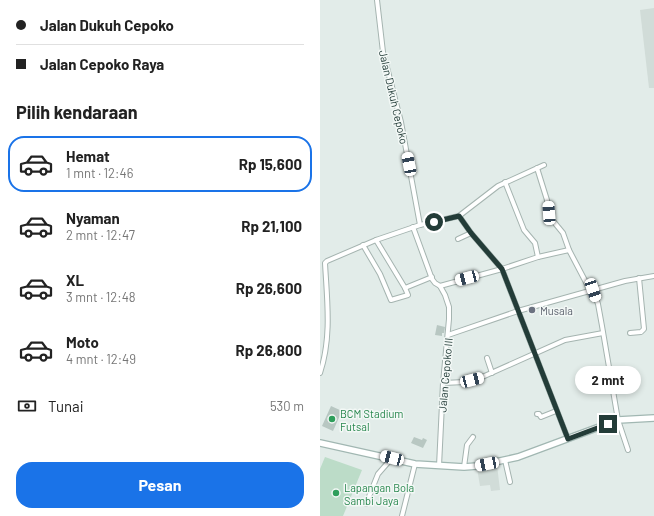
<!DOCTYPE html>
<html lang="id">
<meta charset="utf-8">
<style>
body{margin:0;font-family:Barlow,sans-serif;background:#f6f6f6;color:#222;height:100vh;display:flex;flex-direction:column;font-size:15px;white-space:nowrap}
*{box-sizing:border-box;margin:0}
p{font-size:13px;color:#767676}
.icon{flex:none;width:22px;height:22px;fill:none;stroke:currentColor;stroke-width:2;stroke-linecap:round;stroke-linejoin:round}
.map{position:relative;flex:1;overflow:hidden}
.panel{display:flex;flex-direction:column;background:#fff;width:320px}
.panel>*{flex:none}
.banner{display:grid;align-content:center;height:88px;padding:0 16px;background:#fff}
.end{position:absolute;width:18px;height:18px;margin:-9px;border:5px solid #233c38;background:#fff;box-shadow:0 0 0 2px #fff}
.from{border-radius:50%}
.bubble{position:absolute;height:28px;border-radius:14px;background:#fff;box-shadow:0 2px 6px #0003;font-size:13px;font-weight:700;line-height:28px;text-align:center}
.car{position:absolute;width:12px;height:24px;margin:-12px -6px;border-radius:5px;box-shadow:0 0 3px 1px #0007;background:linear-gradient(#fff 24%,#345 0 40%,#fff 0 76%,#345 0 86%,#fff 0)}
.banner b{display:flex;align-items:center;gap:14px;height:38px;font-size:15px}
.banner b+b{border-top:1px solid #e0e0e0}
.banner i{width:10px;height:10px;background:#222}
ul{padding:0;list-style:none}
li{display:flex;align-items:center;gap:12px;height:56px;margin:0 8px 6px;padding:0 8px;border:2px solid transparent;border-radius:16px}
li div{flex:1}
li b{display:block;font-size:15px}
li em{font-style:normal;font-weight:700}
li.on{border-color:#1a73e8}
li>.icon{width:36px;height:36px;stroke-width:1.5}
h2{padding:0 16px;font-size:18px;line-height:48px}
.pay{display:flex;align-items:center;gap:10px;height:44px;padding:0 16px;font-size:15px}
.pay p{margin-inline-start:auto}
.primary-button{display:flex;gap:8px;margin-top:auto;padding:8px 16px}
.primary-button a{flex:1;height:46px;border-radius:16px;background:#1a73e8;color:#fff;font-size:16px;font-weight:700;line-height:46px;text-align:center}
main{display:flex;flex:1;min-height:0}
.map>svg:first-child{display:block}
</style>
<main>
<section class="panel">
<div class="banner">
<b><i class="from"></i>Jalan Dukuh Cepoko</b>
<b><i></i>Jalan Cepoko Raya</b>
</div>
<h2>Pilih kendaraan</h2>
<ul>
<li class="on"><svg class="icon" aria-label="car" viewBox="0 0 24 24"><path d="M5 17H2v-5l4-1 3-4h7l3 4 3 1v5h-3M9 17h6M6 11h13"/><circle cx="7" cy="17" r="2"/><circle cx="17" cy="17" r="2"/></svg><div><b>Hemat</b><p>1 mnt · 12:46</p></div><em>Rp 15,600</em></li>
<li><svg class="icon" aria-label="car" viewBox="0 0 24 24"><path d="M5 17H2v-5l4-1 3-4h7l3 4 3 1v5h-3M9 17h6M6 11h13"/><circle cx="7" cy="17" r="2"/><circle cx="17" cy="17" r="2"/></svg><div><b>Nyaman</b><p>2 mnt · 12:47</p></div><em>Rp 21,100</em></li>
<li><svg class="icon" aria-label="car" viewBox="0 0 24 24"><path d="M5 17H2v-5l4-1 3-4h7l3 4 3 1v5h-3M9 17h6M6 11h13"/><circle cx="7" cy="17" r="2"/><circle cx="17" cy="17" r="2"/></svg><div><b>XL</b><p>3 mnt · 12:48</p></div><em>Rp 26,600</em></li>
<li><svg class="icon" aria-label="car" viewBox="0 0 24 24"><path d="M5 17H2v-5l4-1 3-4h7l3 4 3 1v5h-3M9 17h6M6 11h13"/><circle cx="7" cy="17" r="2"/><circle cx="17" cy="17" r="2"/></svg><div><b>Moto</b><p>4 mnt · 12:49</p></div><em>Rp 26,800</em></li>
</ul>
<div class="pay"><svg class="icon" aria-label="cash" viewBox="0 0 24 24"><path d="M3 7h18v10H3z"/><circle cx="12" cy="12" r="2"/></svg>Tunai<p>530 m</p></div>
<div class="primary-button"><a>Pesan</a></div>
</section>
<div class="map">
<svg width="334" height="516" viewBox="0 0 334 516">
<rect width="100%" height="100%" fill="#e2ece9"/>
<!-- built -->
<g fill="#d1dcd8">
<polygon points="334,8 334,88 329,88 320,10"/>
<polygon points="177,465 180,490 171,491 170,485 160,486 157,468"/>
</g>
<!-- green -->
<polygon fill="#bcdcc8" points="5,457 42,470 23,516 0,516 0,469"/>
<!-- building -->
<g fill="#b8c7c2">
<polygon points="117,325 125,327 124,333 122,333 122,336 115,335"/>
<polygon points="11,406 22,411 13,431 2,426"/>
<polygon points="94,437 102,440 103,438 107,440 103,448 91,443"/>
</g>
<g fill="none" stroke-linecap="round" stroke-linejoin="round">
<defs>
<g id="minor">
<polyline points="57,0 63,52 81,122 100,225"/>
<polyline points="217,168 227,200 229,216 243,233 249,250 270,290"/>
<polyline points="185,182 204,230 215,243 218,257"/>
<polyline points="139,216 151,233 182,269 248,439"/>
<polyline points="93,227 112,279 115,283 120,286 125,295 129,307 129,319 123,383 119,466"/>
<polyline points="138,239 151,233"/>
<polyline points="43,245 60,274 71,300 88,295 85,288 56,240"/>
<polyline points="120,286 182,269 218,257 249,250"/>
<polyline points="85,288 112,277"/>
<polyline points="273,290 278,304 282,326 298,420 308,450"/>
<polyline points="310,333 321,332 324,329 319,278"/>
<polyline points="128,335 198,311 305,281 334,276"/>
<polyline points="167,358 172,373"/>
<path d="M0,373C12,337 7,300 5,263L7,261L56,240L100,225L139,216L178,186L224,165"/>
<polyline points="123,383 145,382 160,378 245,340 283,333"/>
<polyline points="217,414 219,414 221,417 236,411"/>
<polyline points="185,460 190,482"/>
<polyline points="144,467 147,445 153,437"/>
<polyline points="46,504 58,474 72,458"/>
<polyline points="82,516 95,464"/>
</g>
<polyline id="secondary" points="0,443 95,464 144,467 157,466 198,457 298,420 334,418"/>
</defs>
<!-- minor casing -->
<use href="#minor" stroke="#a5b4b0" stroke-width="6"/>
<!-- secondary casing -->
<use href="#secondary" stroke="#a1b7b2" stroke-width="8"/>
<!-- minor -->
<use href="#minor" stroke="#fff" stroke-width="4"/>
<!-- secondary -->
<use href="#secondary" stroke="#fff" stroke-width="5.5"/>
</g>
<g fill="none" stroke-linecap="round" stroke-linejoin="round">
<!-- route -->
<polyline stroke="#233c38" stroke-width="5" points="114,222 139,216 151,233 182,269 248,439 288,424"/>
</g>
<!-- markers -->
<circle fill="#6b7280" stroke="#f3f8f6" stroke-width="1.5" cx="212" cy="310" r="4"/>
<g fill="#2e9e5b" stroke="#f3f8f6" stroke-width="1.5">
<circle cx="12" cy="419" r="4"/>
<circle cx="16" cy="493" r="4"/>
</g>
<g text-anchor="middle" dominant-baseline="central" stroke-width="3" stroke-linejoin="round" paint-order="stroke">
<!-- street labels -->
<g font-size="11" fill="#233c38" stroke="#f3f8f6">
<text transform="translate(74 97) rotate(77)">Jalan Dukuh Cepoko</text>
<text transform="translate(125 375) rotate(-85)">Jalan Cepoko III</text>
</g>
<!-- worship labels -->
<g font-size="11" fill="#5b616d" stroke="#f3f8f6" text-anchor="start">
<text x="220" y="310">Musala</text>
</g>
<!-- leisure labels -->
<g font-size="11" fill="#27864d" stroke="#f3f8f6" text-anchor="start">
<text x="20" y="413">BCM Stadium<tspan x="20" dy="13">Futsal</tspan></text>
<text x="24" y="487">Lapangan Bola<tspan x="24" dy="13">Sambi Jaya</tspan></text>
</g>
</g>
</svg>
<i class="end from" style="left:114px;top:222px"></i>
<i class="end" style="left:288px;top:424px"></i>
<div class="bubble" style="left:255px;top:366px;width:66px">2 mnt</div>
<i class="car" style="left:89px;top:164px;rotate:349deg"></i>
<i class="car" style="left:229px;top:213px;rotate:356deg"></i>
<i class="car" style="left:147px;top:278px;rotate:255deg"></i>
<i class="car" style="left:273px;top:290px;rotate:161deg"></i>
<i class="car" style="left:152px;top:380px;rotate:75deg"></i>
<i class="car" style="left:72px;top:458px;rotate:285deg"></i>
<i class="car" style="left:167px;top:464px;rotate:259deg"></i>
</div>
</main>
